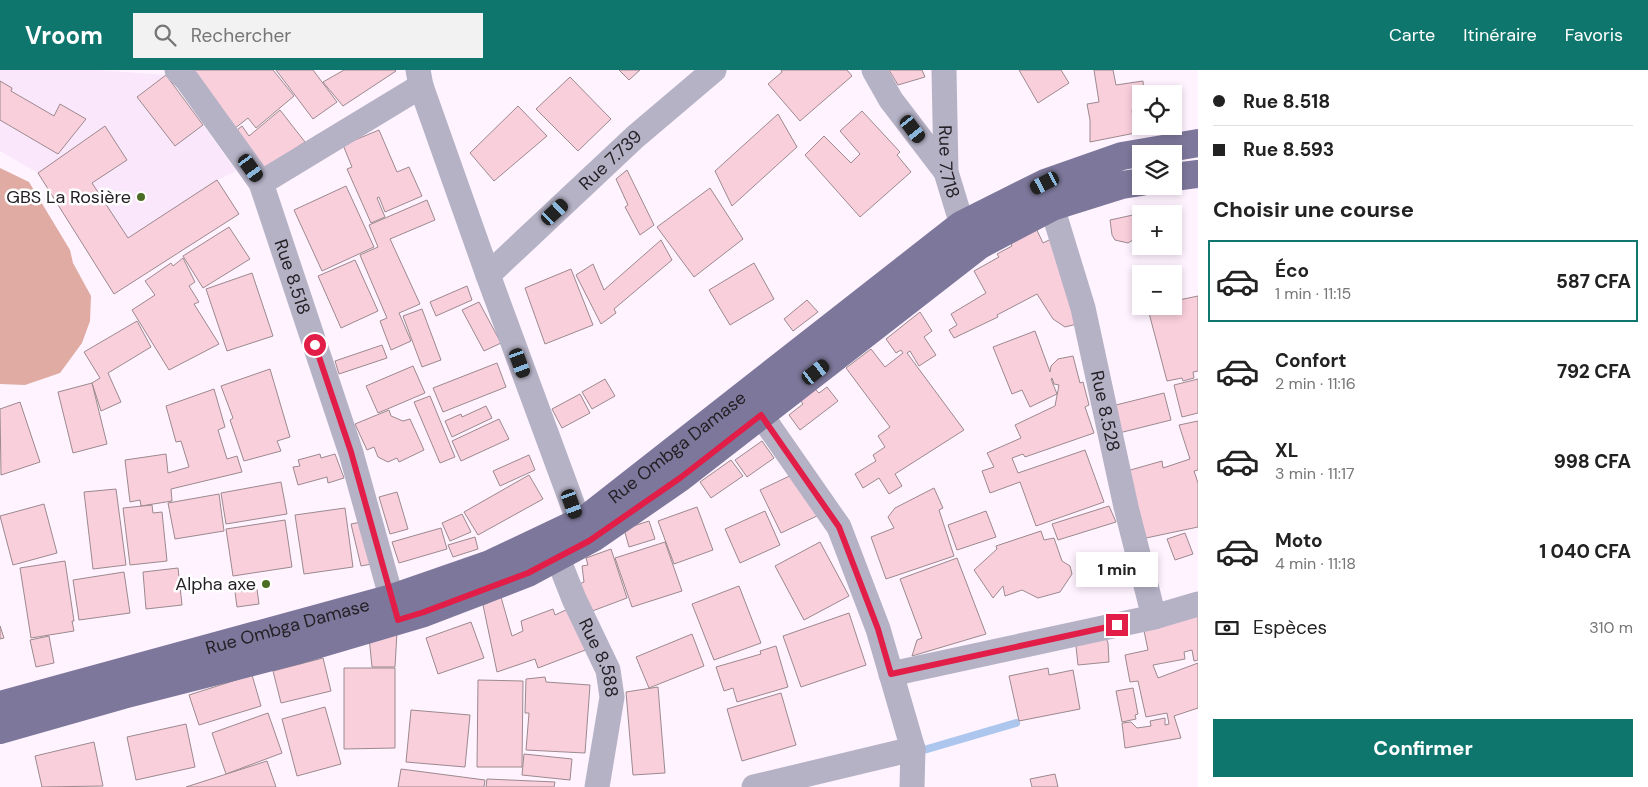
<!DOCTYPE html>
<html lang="fr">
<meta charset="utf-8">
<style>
body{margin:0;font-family:"DM Sans",sans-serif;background:#f2f2f2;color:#222;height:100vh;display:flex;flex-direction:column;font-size:19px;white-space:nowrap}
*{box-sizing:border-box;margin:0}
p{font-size:16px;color:#767676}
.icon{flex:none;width:28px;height:28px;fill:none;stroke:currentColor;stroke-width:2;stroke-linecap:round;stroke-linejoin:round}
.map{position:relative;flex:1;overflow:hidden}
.details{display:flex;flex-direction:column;background:#fff;width:450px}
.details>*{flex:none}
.top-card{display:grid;align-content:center;height:110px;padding:0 15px;background:#fff}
.tools{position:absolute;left:1132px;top:15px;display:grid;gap:10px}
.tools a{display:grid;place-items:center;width:50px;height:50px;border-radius:0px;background:#fff;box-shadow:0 2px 8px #0003;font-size:25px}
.end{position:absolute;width:22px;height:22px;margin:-11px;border:6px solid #e11d48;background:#fff;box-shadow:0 0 0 2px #fff}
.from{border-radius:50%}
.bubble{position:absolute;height:35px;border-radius:0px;background:#fff;box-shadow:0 2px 8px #0003;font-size:16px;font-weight:800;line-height:35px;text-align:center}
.car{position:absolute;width:15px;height:30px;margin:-15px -8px;border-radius:6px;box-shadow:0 0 4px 1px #0007;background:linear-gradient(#222 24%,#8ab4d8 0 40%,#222 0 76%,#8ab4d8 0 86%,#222 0)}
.top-card b{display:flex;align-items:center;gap:18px;height:48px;font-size:19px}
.top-card b+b{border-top:1px solid #e0e0e0}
.top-card i{width:12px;height:12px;background:#222}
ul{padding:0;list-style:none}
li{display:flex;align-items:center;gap:15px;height:82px;margin:0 10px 8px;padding:0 5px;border:2px solid transparent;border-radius:0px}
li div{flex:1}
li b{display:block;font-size:19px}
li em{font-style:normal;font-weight:800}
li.current{border-color:#0f766e}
li>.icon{width:45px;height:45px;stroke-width:1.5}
h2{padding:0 15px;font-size:22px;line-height:60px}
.pay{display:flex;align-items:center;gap:12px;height:55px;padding:0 15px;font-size:19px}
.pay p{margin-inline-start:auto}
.button{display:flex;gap:10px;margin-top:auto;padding:10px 15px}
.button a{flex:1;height:58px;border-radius:0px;background:#0f766e;color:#fff;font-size:20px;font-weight:800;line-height:58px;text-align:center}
header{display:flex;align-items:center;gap:30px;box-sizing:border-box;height:70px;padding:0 25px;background:#0f766e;color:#fff}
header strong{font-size:24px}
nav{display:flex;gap:28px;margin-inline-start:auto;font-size:18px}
.search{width:350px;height:45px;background:#f2f2f2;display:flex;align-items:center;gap:12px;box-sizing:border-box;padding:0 18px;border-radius:0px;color:#767676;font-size:19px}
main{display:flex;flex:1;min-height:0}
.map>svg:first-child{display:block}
</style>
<header>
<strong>Vroom</strong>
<div class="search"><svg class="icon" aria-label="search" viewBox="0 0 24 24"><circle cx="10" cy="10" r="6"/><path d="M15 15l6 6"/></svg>Rechercher</div>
<nav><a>Carte</a><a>Itinéraire</a><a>Favoris</a></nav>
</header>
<main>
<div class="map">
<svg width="1198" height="717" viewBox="0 0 1198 717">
<rect width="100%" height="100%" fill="#fff3ff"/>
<!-- built -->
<polygon fill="#fae7fb" points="0,0 99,0 166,5 203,55 236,101 218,110 239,144 114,224 38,103 0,81"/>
<!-- forest -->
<polygon fill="#dfaba2" points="0,98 29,112 70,180 73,193 91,226 90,251 82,273 60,303 25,315 0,314"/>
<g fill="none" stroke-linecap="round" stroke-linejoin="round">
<!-- stream -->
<polyline stroke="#acc6ed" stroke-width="8" points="917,682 1016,653"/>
</g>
<!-- building -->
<g fill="#f9cfdc" stroke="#9c898e">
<polygon points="189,0 273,0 294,26 256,58 248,48 234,59"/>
<polygon points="276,0 313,0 337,32 313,49"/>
<polygon points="344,0 395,0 396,1 343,36 323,12"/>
<polygon points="619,0 640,0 629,10"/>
<polygon points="781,0 847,0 852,6 800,51 768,14 782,2"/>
<polygon points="889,0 922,0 925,7 898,15"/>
<polygon points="1019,0 1061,0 1069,13 1038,33"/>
<polygon points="1094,0 1113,0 1116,15 1143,11 1144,24 1141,24 1141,39 1132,40 1135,63 1090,72 1090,50 1087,34 1099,32"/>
<polygon points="166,5 203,55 175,76 137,27"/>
<polygon points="570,7 611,49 578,81 536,39"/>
<polygon points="0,11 12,18 11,21 54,46 60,34 86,49 58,84 0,50"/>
<polygon points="518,36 547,66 494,111 470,83"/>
<polygon points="280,40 305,72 264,99 233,63 242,56 249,66"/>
<polygon points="862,41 900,82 897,85 911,102 860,147 805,85 824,66 851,93 860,84 840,61"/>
<polygon points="778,44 797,77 732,136 715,101"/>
<polygon points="105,56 127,90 92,113 128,168 217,110 239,144 114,224 38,103"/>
<polygon points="379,60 397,102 409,97 422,126 385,142 379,127 377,128 385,147 371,153 347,99 352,97 343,75"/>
<polygon points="627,100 654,155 640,165 625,137 628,135 616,109"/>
<polygon points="346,116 374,177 322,201 294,140"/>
<polygon points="710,118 743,169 694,207 657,157"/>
<polygon points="427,130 435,150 390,169 420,234 399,243 411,271 391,280 380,251 387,248 360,185 378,177 369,155"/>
<polygon points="1133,145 1137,153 1136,168 1128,173 1115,170 1112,165 1110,150"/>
<polygon points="1035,156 1043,173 1051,169 1077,254 1065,257 1053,249 1037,224 997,245 998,247 954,268 949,260 957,255 951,244 986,223 974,201 999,187 997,184 1012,176 1009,169"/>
<polygon points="229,157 250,189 203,218 183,186"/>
<polygon points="661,170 672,190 614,239 616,243 601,254 576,205 593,194 604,220"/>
<polygon points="183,188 195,212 189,216 199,232 194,234 219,274 169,300 132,240 155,225 145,211 171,193 173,196"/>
<polygon points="355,190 378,241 341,258 318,206"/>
<polygon points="754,193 774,229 730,255 709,220"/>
<polygon points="571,199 593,255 545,274 525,218"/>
<polygon points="252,203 273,266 227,281 206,219"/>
<polygon points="467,216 472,230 436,246 430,232"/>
<polygon points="1198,226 1198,301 1193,302 1194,308 1183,311 1182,308 1167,311 1149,243 1181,235 1179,230"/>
<polygon points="807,230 818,242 793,261 784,249"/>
<polygon points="479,232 501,273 484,281 462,240"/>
<polygon points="422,239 441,290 422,297 403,246"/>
<polygon points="920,242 932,261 924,267 936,285 919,296 910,281 907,283 964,360 895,404 902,416 889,424 879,408 863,418 855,404 876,391 873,385 885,377 878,366 890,357 846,298 871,279 885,297 903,283 901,280 896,283 886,269"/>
<polygon points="137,251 151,277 108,303 121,332 101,341 92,313 100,308 84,282"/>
<polygon points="1035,261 1050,302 1051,296 1058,289 1073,286 1080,313 1083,312 1089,335 1085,337 1094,363 1025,387 1023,384 1012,388 1018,403 1085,380 1104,432 1036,456 1020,412 990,423 982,401 994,397 987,383 1021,368 1015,355 1055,336 1059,315 1054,314 1052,308 1051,309 1057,324 1030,337 1022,320 1012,324 993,277"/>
<polygon points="382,275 387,288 339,304 335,291"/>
<polygon points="497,293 506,317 443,342 433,318"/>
<polygon points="413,296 425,323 378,343 366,316"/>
<polygon points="270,299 290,367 277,371 281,381 244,391 230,350 233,348 221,316"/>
<polygon points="605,309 615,326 592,339 582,322"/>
<polygon points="1198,309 1198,343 1182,347 1174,315"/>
<polygon points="92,313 107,374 73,383 58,322"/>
<polygon points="813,317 819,323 827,317 838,331 800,360 789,345 803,334 799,328"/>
<polygon points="214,319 225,357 218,360 227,389 237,386 242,402 171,419 172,431 141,436 140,430 130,432 125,390 166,384 168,403 189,397 181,371 176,372 166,336"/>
<polygon points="1164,323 1171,350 1119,363 1112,336"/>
<polygon points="580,324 590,343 562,358 552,339"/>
<polygon points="430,326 455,387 440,393 414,332"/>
<polygon points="20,332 40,392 1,405 0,339"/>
<polygon points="486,336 492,348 452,367 445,351 461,344 462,347"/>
<polygon points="389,340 391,346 403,351 410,349 424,380 399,392 397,388 388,392 378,387 374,377 367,380 355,354"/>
<polygon points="499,349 509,369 461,391 452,371"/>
<polygon points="1198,351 1198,400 1194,401 1198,413 1198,457 1146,468 1127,401 1162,391 1163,398 1190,389 1179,355"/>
<polygon points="762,371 774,388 747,407 735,390"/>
<polygon points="320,384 321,388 335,384 344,408 328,413 327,407 298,415 293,397 300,396 298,390"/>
<polygon points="529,385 535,400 500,416 493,401"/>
<polygon points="731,390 743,406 711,428 700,412"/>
<polygon points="798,402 819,445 781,463 760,420"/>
<polygon points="529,405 543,429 478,465 464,442"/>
<polygon points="281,412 287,444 226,454 221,423"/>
<polygon points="934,418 943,438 939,440 954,486 886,509 871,467 894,458 888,447 895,438"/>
<polygon points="116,419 126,495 93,499 84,422"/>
<polygon points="397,422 408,459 390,464 379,427"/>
<polygon points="219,424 224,461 175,469 168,433"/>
<polygon points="44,434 57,483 13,495 0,446"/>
<polygon points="152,435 153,443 162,442 167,491 130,495 123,438"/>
<polygon points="1109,436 1116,452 1058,470 1052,454"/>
<polygon points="697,437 713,480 674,494 658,451"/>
<polygon points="345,438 353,497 304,504 295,445"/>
<polygon points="765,441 780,475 740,493 725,459"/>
<polygon points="986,441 996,467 957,480 948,455"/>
<polygon points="462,444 471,462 450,471 442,453"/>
<polygon points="285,450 292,497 233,506 226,459"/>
<polygon points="366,451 377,493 361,496 351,454"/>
<polygon points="649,451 655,469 629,477 624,459"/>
<polygon points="441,458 447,479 399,493 392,472"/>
<polygon points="1041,461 1044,470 1054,468 1062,491 1070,496 1072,504 1060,522 1038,528 1022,520 1005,526 1003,516 993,528 974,500 997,479 996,476"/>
<polygon points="1185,463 1193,484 1175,490 1167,469"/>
<polygon points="475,467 478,479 453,487 448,475"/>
<polygon points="665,472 682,521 632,537 615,488"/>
<polygon points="820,472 849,526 804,550 775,496"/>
<polygon points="611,479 627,528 587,543 577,515 584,512 582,496 588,495 586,488"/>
<polygon points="957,488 986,564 912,586 917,570 922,568 900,509"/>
<polygon points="65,491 74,551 72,551 74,561 31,568 20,498"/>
<polygon points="178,498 182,535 146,539 143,502"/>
<polygon points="124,502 130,543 79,550 73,510"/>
<polygon points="739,516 761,573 714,590 692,534"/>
<polygon points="257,519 259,534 237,537 235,522"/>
<polygon points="501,527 512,566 523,561 521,551 553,539 555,545 568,539 588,579 538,598 535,589 497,602 483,535"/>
<polygon points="849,543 866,595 801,617 783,566"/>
<polygon points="1198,544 1198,590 1194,591 1192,580 1184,582 1185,589 1153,595 1158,608 1198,593 1198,638 1174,646 1181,668 1125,678 1122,653 1131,652 1137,658 1151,656 1150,651 1165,648 1165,655 1169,654 1167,643 1146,647 1138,611 1130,612 1125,585 1148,580 1143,556"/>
<polygon points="471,552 484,588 438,604 426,568"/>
<polygon points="0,556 4,568 0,569"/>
<polygon points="397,562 395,597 372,597 369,567"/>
<polygon points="692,564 704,596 649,618 636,587"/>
<polygon points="1105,565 1108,573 1109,592 1078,595 1075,567"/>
<polygon points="49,566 54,593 36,597 30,570"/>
<polygon points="776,576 788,617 737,632 733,618 724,621 716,597 761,584 760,581"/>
<polygon points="323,588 331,621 281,633 273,601"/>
<polygon points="344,598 395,598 395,678 344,679"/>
<polygon points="1048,598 1049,605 1073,600 1080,639 1019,651 1009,606"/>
<polygon points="252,605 261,636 199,655 189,625"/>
<polygon points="545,607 546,612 590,615 585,683 526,680 529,643 525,643 526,609"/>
<polygon points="478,610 523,611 522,697 477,697"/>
<polygon points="658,617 665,703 633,705 626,622"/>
<polygon points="1133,618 1138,644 1135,645 1136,649 1122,652 1116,621"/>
<polygon points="781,623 796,675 742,691 727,639"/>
<polygon points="325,637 341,694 297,706 282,649"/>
<polygon points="411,640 470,645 465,697 406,692"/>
<polygon points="268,643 282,683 226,704 212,663"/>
<polygon points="186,654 195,697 136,710 127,667"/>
<polygon points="94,672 103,716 42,717 35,686"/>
<polygon points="524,684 572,689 570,710 522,705"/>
<polygon points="267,691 276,717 186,717"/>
<polygon points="401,699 485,710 484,717 398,717"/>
<polygon points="1055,704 1058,717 1032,717 1030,709"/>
<polygon points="487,709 555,712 554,717 486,717"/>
</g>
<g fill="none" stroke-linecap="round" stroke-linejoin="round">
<!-- minor -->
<g stroke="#b5b2c6" stroke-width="25">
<path id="s1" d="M177,0L187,10L261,113L351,383L397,548"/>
<polyline points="418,0 421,16 488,205 579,452 588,470"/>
<polyline points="874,0 891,30 946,102"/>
<path id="s2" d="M944,0L946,102L968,174"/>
<polyline points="261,113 421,16"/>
<path id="s3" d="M1052,137L1083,238L1126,437L1154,547"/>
<path id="s4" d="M488,205L635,67L714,0"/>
<polyline points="753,328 761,345 839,457 878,559 913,679 912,717"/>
<path id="s5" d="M550,468L574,529L608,600L612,627L597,717"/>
<polyline points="891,604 1154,547 1198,534"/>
<polyline points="754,717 913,679"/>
</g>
<!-- major -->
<g stroke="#7d789b" stroke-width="28">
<polyline points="1174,107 1198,104"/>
<path id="s6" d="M0,635L392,528L490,494L587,448L961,155L1045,113L1122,86L1198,73"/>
<polyline points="0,660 123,625 295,581 424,543 528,503 593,468 680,408 980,175 1052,137 1122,115 1141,112"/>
</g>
</g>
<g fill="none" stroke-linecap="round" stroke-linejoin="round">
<!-- route -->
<polyline stroke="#e11d48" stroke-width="6" points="315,275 351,382 398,550 424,542 528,503 589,471 680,408 761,345 839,457 878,559 891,604 1117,555"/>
</g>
<!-- markers -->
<g fill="#4c6c23" stroke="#fff" stroke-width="2">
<circle cx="141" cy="127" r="5"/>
<circle cx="266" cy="514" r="5"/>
</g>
<g text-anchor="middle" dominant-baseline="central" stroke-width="5" stroke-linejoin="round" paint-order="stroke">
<!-- street labels -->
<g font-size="18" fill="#252026" stroke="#fff">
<text stroke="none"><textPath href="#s4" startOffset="168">Rue 7.739</textPath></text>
<text stroke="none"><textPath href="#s2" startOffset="92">Rue 7.718</textPath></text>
<text stroke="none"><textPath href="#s1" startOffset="240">Rue 8.518</textPath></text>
<text stroke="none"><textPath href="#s3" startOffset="211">Rue 8.528</textPath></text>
<text stroke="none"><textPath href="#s6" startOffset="732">Rue Ombga Damase</textPath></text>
<text stroke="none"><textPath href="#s6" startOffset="298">Rue Ombga Damase</textPath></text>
<text stroke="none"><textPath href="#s5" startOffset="130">Rue 8.588</textPath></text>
</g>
<!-- poi labels -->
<g font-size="18" fill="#252026" stroke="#fff" text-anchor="end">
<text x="131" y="127">GBS La Rosière</text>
<text x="256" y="514">Alpha axe</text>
</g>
</g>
</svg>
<div class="tools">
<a><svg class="icon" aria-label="locate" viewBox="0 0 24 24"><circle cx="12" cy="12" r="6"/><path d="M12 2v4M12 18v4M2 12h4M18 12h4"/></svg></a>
<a><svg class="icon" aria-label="layers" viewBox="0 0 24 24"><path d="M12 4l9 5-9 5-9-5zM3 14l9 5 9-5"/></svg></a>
<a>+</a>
<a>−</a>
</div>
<i class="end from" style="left:315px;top:275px"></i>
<i class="end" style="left:1117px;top:555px"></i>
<div class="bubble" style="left:1076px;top:482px;width:82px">1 min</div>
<i class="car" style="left:913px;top:59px;rotate:143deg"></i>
<i class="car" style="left:251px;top:98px;rotate:144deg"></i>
<i class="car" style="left:1045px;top:113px;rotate:243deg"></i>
<i class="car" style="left:555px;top:142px;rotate:47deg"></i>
<i class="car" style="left:520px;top:293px;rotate:160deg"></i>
<i class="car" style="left:816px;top:302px;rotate:52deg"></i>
<i class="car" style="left:572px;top:434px;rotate:160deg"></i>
</div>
<section class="details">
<div class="top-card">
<b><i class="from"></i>Rue 8.518</b>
<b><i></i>Rue 8.593</b>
</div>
<h2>Choisir une course</h2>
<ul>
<li class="current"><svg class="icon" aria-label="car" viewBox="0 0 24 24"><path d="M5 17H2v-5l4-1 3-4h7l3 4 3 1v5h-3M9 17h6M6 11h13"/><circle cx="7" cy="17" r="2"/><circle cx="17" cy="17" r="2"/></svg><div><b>Éco</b><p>1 min · 11:15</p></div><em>587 CFA</em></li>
<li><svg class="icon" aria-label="car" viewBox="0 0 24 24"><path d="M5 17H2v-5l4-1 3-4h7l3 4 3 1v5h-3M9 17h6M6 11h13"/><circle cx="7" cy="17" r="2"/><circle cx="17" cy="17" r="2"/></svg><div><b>Confort</b><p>2 min · 11:16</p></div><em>792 CFA</em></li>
<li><svg class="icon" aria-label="car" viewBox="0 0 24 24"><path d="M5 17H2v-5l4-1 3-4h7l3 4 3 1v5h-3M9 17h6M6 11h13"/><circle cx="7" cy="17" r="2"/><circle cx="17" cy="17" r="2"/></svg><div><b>XL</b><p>3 min · 11:17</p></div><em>998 CFA</em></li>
<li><svg class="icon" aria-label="car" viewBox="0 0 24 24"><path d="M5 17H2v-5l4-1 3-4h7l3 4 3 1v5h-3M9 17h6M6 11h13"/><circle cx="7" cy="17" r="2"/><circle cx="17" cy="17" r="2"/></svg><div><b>Moto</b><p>4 min · 11:18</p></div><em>1 040 CFA</em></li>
</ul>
<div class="pay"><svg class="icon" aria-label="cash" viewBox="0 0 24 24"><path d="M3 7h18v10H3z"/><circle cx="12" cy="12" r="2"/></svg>Espèces<p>310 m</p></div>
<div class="button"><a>Confirmer</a></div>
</section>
</main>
